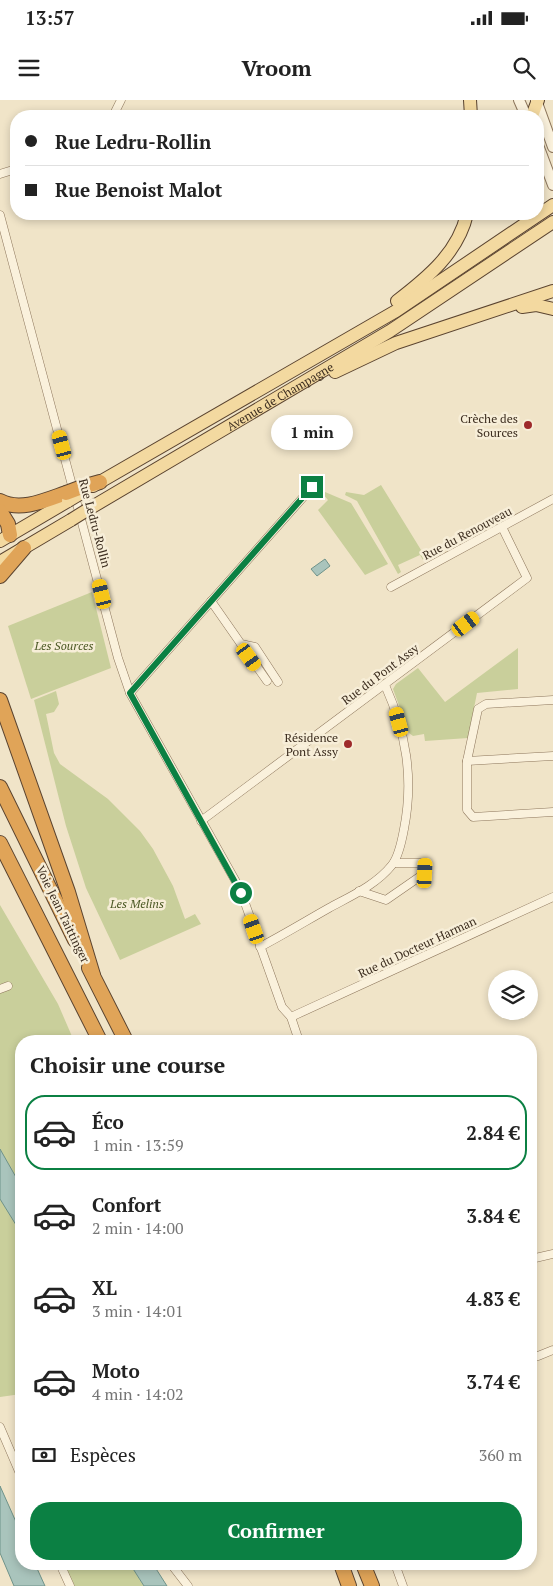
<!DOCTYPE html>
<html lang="fr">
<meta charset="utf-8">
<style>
body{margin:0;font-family:"PT Serif",serif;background:#f2f2f2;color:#222;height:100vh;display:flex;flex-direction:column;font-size:19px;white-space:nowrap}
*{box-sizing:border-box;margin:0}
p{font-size:16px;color:#767676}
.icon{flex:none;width:28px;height:28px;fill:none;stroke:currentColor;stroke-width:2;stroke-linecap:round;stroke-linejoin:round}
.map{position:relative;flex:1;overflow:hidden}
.sheet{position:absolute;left:15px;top:935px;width:522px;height:535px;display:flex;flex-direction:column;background:#fff;border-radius:20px;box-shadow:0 2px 8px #0003}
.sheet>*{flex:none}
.top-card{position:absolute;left:10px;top:10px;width:534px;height:110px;border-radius:20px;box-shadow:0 2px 8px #0003;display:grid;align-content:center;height:110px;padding:0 15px;background:#fff}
.buttons{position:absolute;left:488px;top:870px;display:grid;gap:10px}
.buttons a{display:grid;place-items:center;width:50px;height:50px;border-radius:50%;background:#fff;box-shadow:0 2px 8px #0003;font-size:25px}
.end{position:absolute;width:22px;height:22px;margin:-11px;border:6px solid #0b8043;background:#fff;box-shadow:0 0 0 2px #fff}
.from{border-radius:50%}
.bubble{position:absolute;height:35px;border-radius:18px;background:#fff;box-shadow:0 2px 8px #0003;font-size:16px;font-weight:700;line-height:35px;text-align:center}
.car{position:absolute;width:15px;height:30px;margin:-15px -8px;border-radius:6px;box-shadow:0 0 4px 1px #0007;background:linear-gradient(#f5c518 24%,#345 0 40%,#f5c518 0 76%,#345 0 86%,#f5c518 0)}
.top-card b{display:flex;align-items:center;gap:18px;height:48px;font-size:19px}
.top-card b+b{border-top:1px solid #e0e0e0}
.top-card i{width:12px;height:12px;background:#222}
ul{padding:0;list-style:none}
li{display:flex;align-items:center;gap:15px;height:75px;margin:0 10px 8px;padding:0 5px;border:2px solid transparent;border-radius:20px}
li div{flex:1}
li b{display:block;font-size:19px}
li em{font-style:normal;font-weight:700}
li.on{border-color:#0b8043}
li>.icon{width:45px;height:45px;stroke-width:1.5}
h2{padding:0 15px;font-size:22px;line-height:60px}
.pay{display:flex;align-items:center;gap:12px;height:55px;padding:0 15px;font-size:19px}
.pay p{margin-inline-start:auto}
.cta{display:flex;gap:10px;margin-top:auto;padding:10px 15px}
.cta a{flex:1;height:58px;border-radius:20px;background:#0b8043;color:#fff;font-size:20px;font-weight:700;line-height:58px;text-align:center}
.status{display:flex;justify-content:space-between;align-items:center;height:35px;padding:0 25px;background:#fff;direction:ltr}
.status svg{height:14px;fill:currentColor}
header{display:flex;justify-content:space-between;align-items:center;height:65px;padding:0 15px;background:#fff;font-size:22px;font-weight:700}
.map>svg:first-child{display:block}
</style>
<div class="status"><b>13:57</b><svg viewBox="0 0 49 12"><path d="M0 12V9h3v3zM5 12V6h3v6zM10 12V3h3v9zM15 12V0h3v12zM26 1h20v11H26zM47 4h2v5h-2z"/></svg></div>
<header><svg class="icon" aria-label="menu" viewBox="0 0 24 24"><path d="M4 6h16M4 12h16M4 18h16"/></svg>Vroom<svg class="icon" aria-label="search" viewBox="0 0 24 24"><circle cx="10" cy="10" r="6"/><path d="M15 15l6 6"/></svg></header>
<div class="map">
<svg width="553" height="1486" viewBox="0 0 553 1486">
<rect width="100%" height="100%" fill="#f0e4c8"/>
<!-- green -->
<g fill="#c9cf9b">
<polygon points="381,385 426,458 423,460 420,455 398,465 401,472 398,474 357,401 345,395 346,392 364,395"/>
<polygon points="325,392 351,403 388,464 365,475 318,410 328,400 322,393"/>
<polygon points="92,492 111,568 31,599 8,526"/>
<polygon points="518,548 518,589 477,593 468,638 425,641 424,634 413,636 409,633 393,589 396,584 418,568 445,602"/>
<polygon points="56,591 59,604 54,612 46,614 54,653 60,664 108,699 140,731 153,749 173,786 185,819 195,814 201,824 120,860 86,788 66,726 34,600"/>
<polygon points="0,805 58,904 74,941 21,941 21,1294 0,1297"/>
<polygon points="64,1464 130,1464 144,1486 74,1486"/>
</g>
<!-- water -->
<g fill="#a9c4bc" stroke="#6f938a">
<polygon points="325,459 330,466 317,476 311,469"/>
<polygon points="0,1049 21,1086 21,1133 0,1099"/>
<polygon points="0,1386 21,1433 21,1464 35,1464 45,1486 14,1486 0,1453"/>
<polygon points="130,1464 153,1464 167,1486 144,1486"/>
</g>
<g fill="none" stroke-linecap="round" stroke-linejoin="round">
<defs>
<g id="minor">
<polyline points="113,16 121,0"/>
<polyline points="0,74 16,69"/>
<polyline points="0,115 118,558 130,593 240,789 282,907 291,917 299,941"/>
<polyline points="391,487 553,399"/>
<polyline points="211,501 241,544 255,547 278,582"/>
<polyline points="241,544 267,581"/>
<polyline points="130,593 314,385"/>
<polyline points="553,600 486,604 478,609 467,661 467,710 473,717 553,712"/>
<polyline points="467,661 553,656"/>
<polyline points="201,721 527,478 502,427"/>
<polyline points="359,791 386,800 425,773 425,763 394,763"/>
<path d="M260,847C283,835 306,821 329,808C351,796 376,785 392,765C399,756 402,740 404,729C414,678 406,632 385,585"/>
<polyline points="0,889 8,886"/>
<polyline points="291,917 553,797"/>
<polyline points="531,1159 553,1154"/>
<polyline points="531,1256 538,1256 553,1250"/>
<polyline points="0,1327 21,1376"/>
<polyline points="60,1464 70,1486"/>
<polyline points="171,1464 188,1486"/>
<polyline points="395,1464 403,1486"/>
</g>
<g id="tertiary">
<polyline points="519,0 526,16"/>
<polyline points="536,0 553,47"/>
<polyline points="538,45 553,85"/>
</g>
<g id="primary">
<polyline points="470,0 471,16"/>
<polyline points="532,16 538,0"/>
<path d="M397,201C427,178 458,153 467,114"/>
<polyline points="522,207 536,205 553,209"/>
<polyline points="335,272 396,243 553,191"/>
<polyline points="93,386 396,211 553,105"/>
<path id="s1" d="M87,410L390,231L553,122"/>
<polyline points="0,441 68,401"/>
<polyline points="0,462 71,420"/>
</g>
<g id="motorway">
<polyline points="82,387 100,382"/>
<path d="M0,401C20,412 46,400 66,393"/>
<polyline points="0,411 8,424 10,435"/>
<polyline points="0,476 24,448"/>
<polyline points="0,600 68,792 93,875"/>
<polyline points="0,687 75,840"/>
<polyline points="0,743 100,941"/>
<polyline points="89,868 126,941"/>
<polyline points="341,1464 349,1486"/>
<polyline points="363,1464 372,1486"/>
</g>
</defs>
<!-- minor casing -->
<use href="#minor" stroke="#8d765c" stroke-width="9"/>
<!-- tertiary casing -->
<use href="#tertiary" stroke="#8d765c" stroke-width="12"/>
<!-- primary casing -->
<use href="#primary" stroke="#5b4430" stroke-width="14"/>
<!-- motorway casing -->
<use href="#motorway" stroke="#5b4430" stroke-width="16"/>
<!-- minor -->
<use href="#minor" stroke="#faf1dc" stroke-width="8"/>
<!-- tertiary -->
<use href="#tertiary" stroke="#faf1dc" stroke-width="10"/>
<!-- primary -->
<use href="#primary" stroke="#f3d9a0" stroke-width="12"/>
<!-- motorway -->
<use href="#motorway" stroke="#e0a458" stroke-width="14"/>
<defs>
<g id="primary-bridge">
<polyline points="68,401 83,392"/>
<polyline points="71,420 87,410"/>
</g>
<polyline id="motorway-bridge" points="66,393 82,387"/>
</defs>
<!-- primary-bridge casing -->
<use href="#primary-bridge" stroke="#5b4430" stroke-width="14" stroke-linecap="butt"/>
<!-- motorway-bridge casing -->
<use href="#motorway-bridge" stroke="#5b4430" stroke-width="16" stroke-linecap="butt"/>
<!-- primary-bridge -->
<use href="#primary-bridge" stroke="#f3d9a0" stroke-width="12"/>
<!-- motorway-bridge -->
<use href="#motorway-bridge" stroke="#e0a458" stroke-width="14"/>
</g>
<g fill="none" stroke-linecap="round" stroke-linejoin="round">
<!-- route -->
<polyline stroke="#0b8043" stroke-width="6" points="241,793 130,593 312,387"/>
</g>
<!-- markers -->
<g fill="#9e2a2b" stroke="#f7eed8" stroke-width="2">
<circle cx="528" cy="325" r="5"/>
<circle cx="348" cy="644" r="5"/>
</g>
<g text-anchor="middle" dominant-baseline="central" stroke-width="5" stroke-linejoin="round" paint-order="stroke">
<!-- street labels -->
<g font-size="12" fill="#3d2e20" stroke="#f7eed8">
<text stroke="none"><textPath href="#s1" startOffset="224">Avenue de Champagne</textPath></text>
<text transform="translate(95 423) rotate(75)">Rue Ledru-Rollin</text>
<text transform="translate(467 433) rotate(-28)">Rue du Renouveau</text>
<text transform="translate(380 574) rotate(-37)">Rue du Pont Assy</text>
<text transform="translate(63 814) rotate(64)">Voie Jean Taittinger</text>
<text transform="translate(417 847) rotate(-25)">Rue du Docteur Harman</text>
</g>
<!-- poi labels -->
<g font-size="12" fill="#3d2e20" stroke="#f7eed8" text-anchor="end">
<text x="518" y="318">Crèche des<tspan x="518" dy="14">Sources</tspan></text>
<text x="338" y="637">Résidence<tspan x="338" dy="14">Pont Assy</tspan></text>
</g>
<!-- park labels -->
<g font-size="12" font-style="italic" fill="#4d5a26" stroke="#f7eed8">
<text x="64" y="545">Les Sources</text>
<text x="137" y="803">Les Melins</text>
</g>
</g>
</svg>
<div class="buttons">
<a><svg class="icon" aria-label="layers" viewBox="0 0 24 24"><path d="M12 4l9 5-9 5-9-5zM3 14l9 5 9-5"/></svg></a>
</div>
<i class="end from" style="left:241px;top:793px"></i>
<i class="end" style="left:312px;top:387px"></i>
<div class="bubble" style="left:271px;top:315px;width:82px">1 min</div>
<i class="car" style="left:62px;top:345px;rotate:345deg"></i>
<i class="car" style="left:102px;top:494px;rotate:346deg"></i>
<i class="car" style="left:466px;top:524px;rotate:53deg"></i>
<i class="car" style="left:249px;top:557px;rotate:144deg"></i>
<i class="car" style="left:399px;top:622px;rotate:345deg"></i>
<i class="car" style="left:425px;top:773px;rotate:3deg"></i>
<i class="car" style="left:254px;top:829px;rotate:341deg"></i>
<div class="top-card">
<b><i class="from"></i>Rue Ledru-Rollin</b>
<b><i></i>Rue Benoist Malot</b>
</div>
<section class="sheet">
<h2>Choisir une course</h2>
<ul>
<li class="on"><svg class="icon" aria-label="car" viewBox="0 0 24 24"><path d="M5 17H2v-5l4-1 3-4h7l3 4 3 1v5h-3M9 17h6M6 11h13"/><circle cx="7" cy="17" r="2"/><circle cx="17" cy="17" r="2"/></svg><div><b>Éco</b><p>1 min · 13:59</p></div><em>2.84 €</em></li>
<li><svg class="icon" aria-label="car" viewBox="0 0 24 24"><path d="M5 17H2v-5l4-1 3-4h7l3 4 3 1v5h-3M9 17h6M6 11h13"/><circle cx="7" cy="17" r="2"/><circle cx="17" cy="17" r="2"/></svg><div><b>Confort</b><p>2 min · 14:00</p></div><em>3.84 €</em></li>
<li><svg class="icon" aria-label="car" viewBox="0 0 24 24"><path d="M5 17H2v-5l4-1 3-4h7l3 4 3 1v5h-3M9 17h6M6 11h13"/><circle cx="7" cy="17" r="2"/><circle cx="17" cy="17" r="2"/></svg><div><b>XL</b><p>3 min · 14:01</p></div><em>4.83 €</em></li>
<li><svg class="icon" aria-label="car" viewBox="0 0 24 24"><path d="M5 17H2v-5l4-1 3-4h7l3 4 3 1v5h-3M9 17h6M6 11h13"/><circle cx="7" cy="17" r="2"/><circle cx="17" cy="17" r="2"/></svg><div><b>Moto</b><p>4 min · 14:02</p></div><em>3.74 €</em></li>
</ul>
<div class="pay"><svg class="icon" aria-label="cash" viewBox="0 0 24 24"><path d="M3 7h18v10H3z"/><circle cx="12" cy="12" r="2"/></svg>Espèces<p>360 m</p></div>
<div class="cta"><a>Confirmer</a></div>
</section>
</div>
